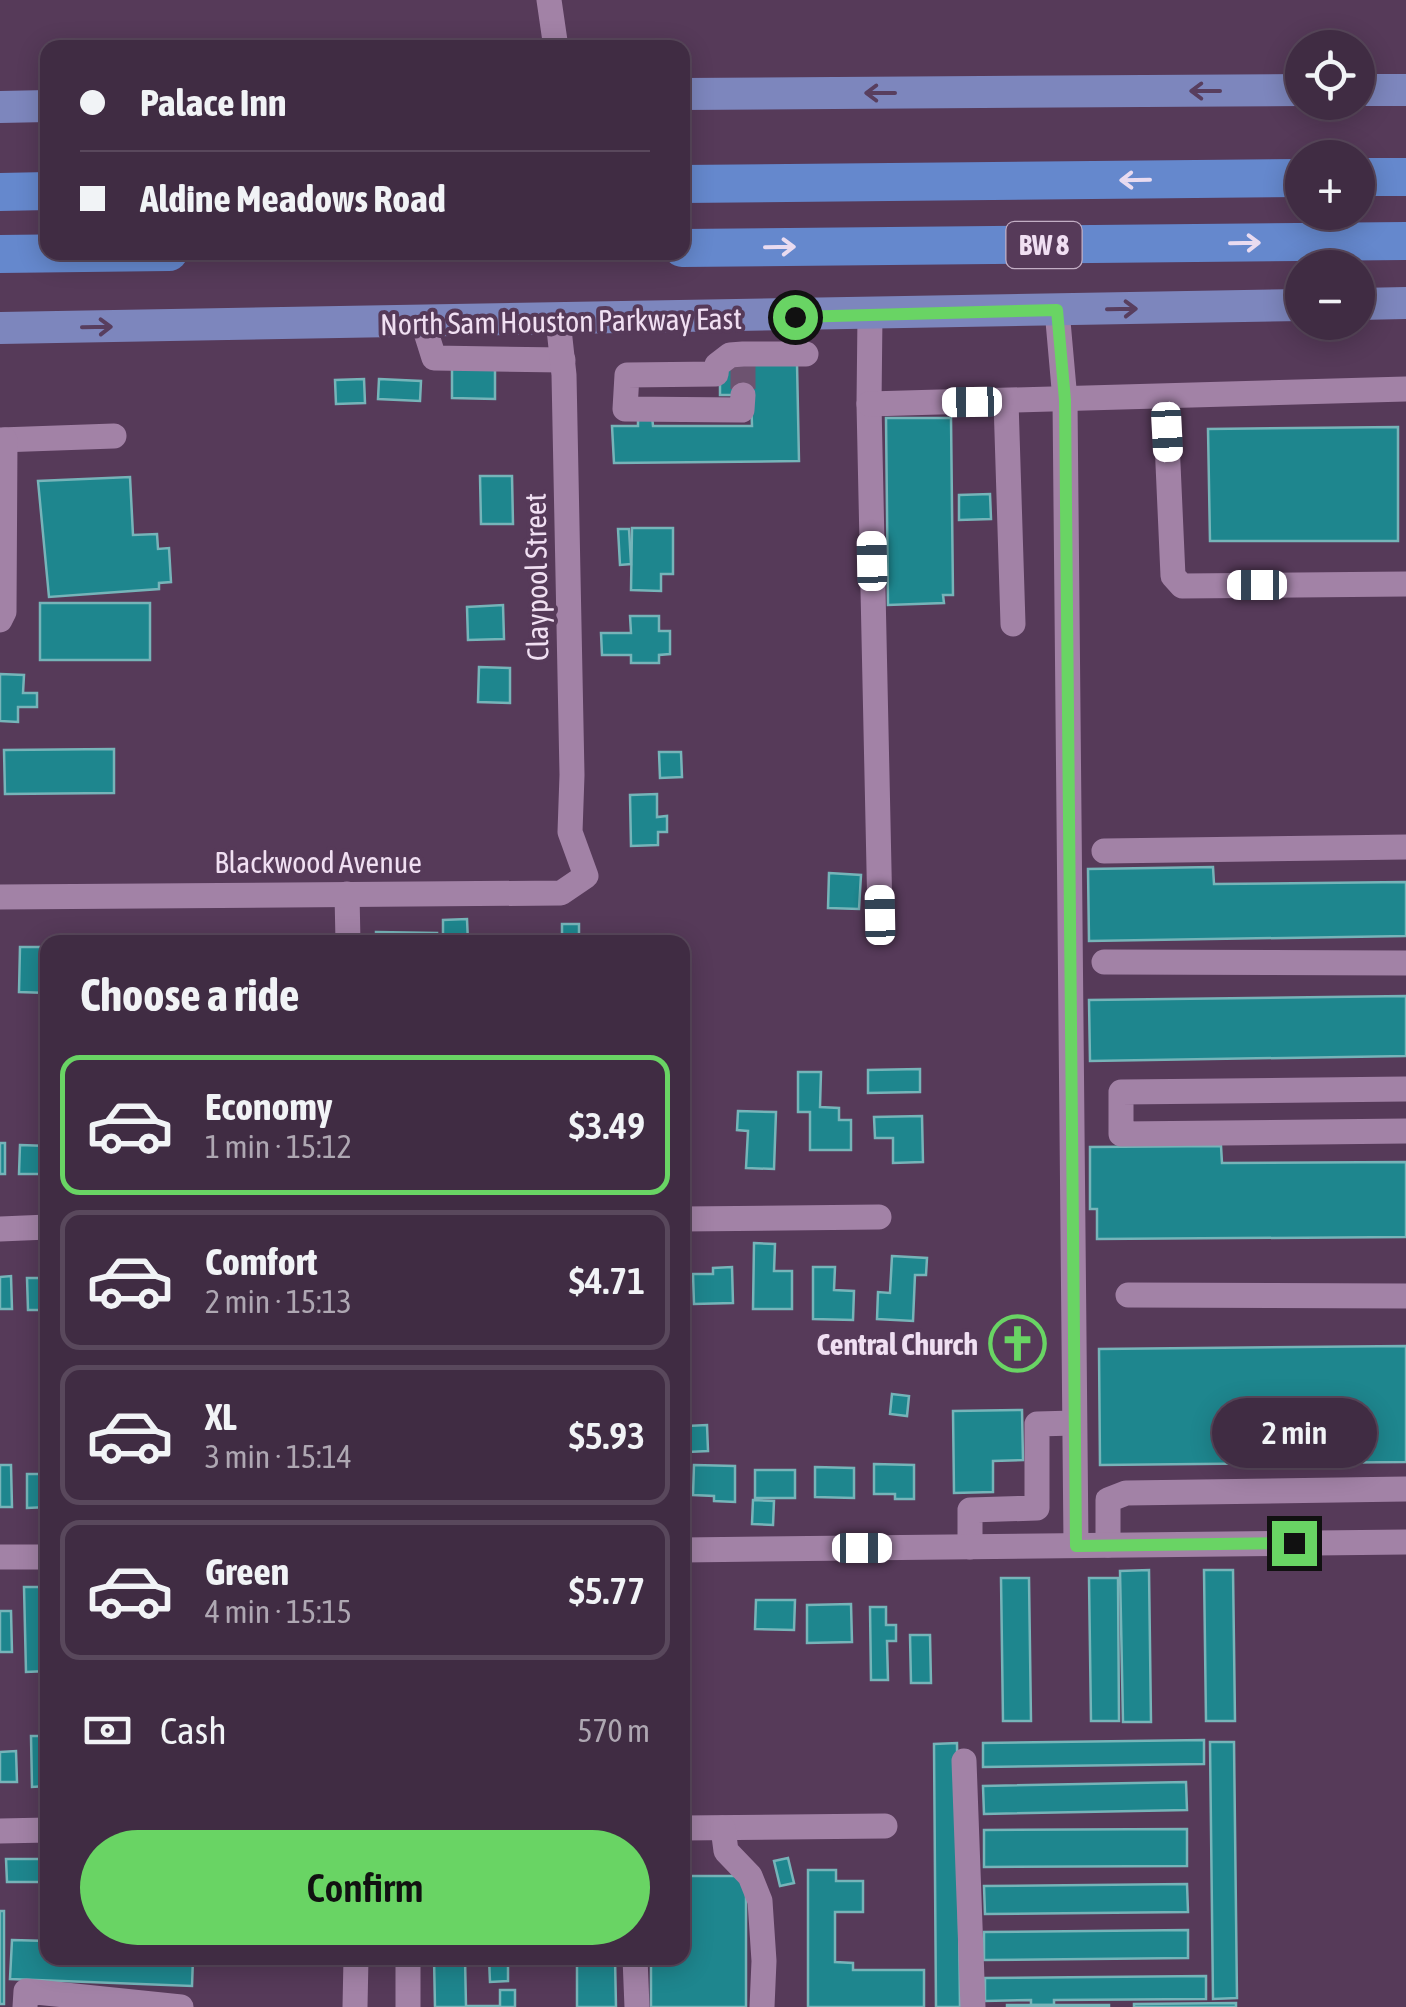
<!DOCTYPE html>
<meta charset="utf-8">
<style>
body{margin:0;font-family:"Asap Condensed",sans-serif;background:#47344a;color:#f1f3f6;height:100vh;display:flex;flex-direction:column;font-size:38px;white-space:nowrap}
*{box-sizing:border-box;margin:0}
p{font-size:32px;color:#aea7b2}
.icon{flex:none;width:55px;height:55px;fill:none;stroke:currentColor;stroke-width:2;stroke-linecap:round;stroke-linejoin:round}
.map{position:relative;flex:1;overflow:hidden}
.drawer{position:absolute;left:40px;top:935px;width:650px;height:1030px;display:flex;flex-direction:column;background:#402c43;border-radius:20px;box-shadow:0 5px 25px #0003,0 0 0 2px #59485c}
.drawer>*{flex:none}
.guide{position:absolute;left:40px;top:40px;width:650px;height:220px;border-radius:20px;box-shadow:0 5px 25px #0003,0 0 0 2px #59485c;display:grid;align-content:center;height:220px;padding:0 40px;background:#402c43}
.controls{position:absolute;left:1285px;top:30px;display:grid;gap:20px}
.controls a{display:grid;place-items:center;width:90px;height:90px;border-radius:50%;background:#402c43;box-shadow:0 5px 25px #0003,0 0 0 2px #59485c;font-size:50px}
.end{position:absolute;width:45px;height:45px;margin:-22px;border:12px solid #69d464;background:#111;box-shadow:0 0 0 5px #111}
.from{border-radius:50%}
.bubble{position:absolute;height:70px;border-radius:35px;background:#402c43;box-shadow:0 5px 25px #0003,0 0 0 2px #59485c;font-size:32px;font-weight:600;line-height:70px;text-align:center}
.car{position:absolute;width:30px;height:60px;margin:-30px -15px;border-radius:12px;box-shadow:0 0 8px 2px #0007;background:linear-gradient(#fff 24%,#345 0 40%,#fff 0 76%,#345 0 86%,#fff 0)}
.guide b{display:flex;align-items:center;gap:35px;height:95px;font-size:38px}
.guide b+b{border-top:2px solid #59485c}
.guide i{width:25px;height:25px;background:#f1f3f6}
ul{padding:0;list-style:none}
li{display:flex;align-items:center;gap:30px;height:140px;margin:0 20px 15px;padding:0 20px;border:5px solid #59485c;border-radius:20px}
li div{flex:1}
li b{display:block;font-size:38px}
li em{font-style:normal;font-weight:600}
li.current{border-color:#69d464}
li>.icon{width:90px;height:90px;stroke-width:1.5}
h2{padding:0 40px;font-size:45px;line-height:120px}
.pay{display:flex;align-items:center;gap:25px;height:110px;padding:0 40px;font-size:38px}
.pay p{margin-inline-start:auto}
.action{display:flex;gap:20px;margin-top:auto;padding:20px 40px}
.action a{flex:1;height:115px;border-radius:60px;background:#69d464;color:#111;font-size:40px;font-weight:600;line-height:115px;text-align:center}
.map>svg:first-child{display:block}
</style>
<div class="map">
<svg width="1406" height="2007" viewBox="0 0 1406 2007">
<rect width="100%" height="100%" fill="#563a59"/>
<!-- building -->
<g fill="#1e868e" stroke="#76b4b9" stroke-width="2.5">
<polygon points="797,363 799,461 614,463 612,426 638,426 638,415 652,415 653,426 752,426 751,395 720,395 720,364"/>
<polygon points="452,364 495,364 495,399 452,398"/>
<polygon points="364,379 365,403 336,404 335,380"/>
<polygon points="379,379 421,381 420,401 378,399"/>
<polygon points="886,418 951,418 953,595 943,595 944,603 888,605"/>
<polygon points="1398,427 1398,541 1210,541 1208,429"/>
<polygon points="480,476 512,476 513,524 481,524"/>
<polygon points="130,477 133,535 157,534 158,549 169,548 171,582 159,583 159,589 49,597 38,481"/>
<polygon points="990,494 991,519 959,520 959,495"/>
<polygon points="632,528 673,528 673,574 661,574 661,591 631,590"/>
<polygon points="618,529 629,529 631,564 620,565"/>
<rect x="40" y="603" width="110" height="57"/>
<polygon points="503,605 504,639 468,640 467,607"/>
<polygon points="630,616 659,616 659,631 670,631 670,654 659,655 659,663 631,663 631,655 602,655 601,633 631,633"/>
<polygon points="479,667 510,668 510,703 478,702"/>
<polygon points="0,674 24,675 23,693 37,693 37,707 18,707 18,722 0,721"/>
<polygon points="114,749 114,793 5,794 4,750"/>
<polygon points="659,752 681,752 682,777 660,778"/>
<polygon points="657,794 657,817 667,816 667,832 658,832 658,845 631,846 630,795"/>
<polygon points="1213,867 1214,884 1406,882 1406,936 1089,941 1088,869"/>
<polygon points="829,873 861,875 859,909 828,908"/>
<polygon points="467,919 468,942 443,942 443,920"/>
<polygon points="562,924 579,924 579,938 602,939 602,942 562,942"/>
<polygon points="376,932 437,933 436,942 376,942"/>
<polygon points="20,947 48,947 48,993 19,992"/>
<polygon points="1406,996 1406,1056 1090,1061 1089,1000"/>
<polygon points="920,1069 920,1092 868,1093 868,1070"/>
<polygon points="798,1072 821,1072 820,1107 839,1108 839,1120 851,1120 851,1150 810,1150 810,1112 798,1112"/>
<polygon points="738,1111 776,1112 774,1169 746,1168 748,1131 737,1130"/>
<polygon points="922,1116 923,1162 893,1163 893,1138 875,1138 874,1117"/>
<rect x="0" y="1143" width="5" height="31"/>
<polygon points="20,1145 48,1146 48,1174 19,1174"/>
<polygon points="1221,1146 1222,1163 1406,1162 1406,1237 1097,1239 1097,1209 1090,1209 1090,1147"/>
<polygon points="754,1243 775,1244 774,1271 792,1271 792,1309 753,1309"/>
<polygon points="892,1256 927,1258 926,1275 915,1275 913,1321 877,1319 878,1292 890,1293"/>
<polygon points="732,1267 733,1303 694,1304 693,1274 713,1274 713,1268"/>
<polygon points="813,1267 835,1267 834,1290 854,1291 853,1320 813,1319"/>
<polygon points="11,1276 12,1309 0,1309 0,1277"/>
<polygon points="27,1278 48,1278 48,1310 28,1310"/>
<polygon points="1406,1346 1406,1462 1100,1465 1099,1349"/>
<polygon points="892,1394 909,1396 907,1416 890,1414"/>
<polygon points="1022,1410 1023,1460 993,1461 993,1492 954,1493 953,1411"/>
<polygon points="707,1425 708,1451 688,1452 687,1426"/>
<polygon points="874,1464 914,1465 914,1499 895,1499 895,1494 874,1494"/>
<polygon points="0,1465 11,1465 12,1507 0,1507"/>
<polygon points="694,1465 735,1466 735,1502 714,1501 714,1496 693,1495"/>
<polygon points="815,1467 854,1468 854,1498 815,1497"/>
<rect x="755" y="1470" width="40" height="28"/>
<polygon points="27,1474 48,1474 48,1507 27,1508"/>
<polygon points="753,1500 774,1501 773,1525 752,1524"/>
<polygon points="1149,1570 1151,1722 1123,1722 1120,1571"/>
<polygon points="1204,1570 1233,1570 1235,1721 1206,1721"/>
<polygon points="1001,1578 1029,1578 1031,1721 1003,1721"/>
<polygon points="1089,1578 1118,1578 1119,1721 1091,1721"/>
<polygon points="24,1587 48,1587 48,1671 26,1672"/>
<polygon points="756,1600 795,1600 794,1630 755,1629"/>
<polygon points="851,1604 852,1642 807,1643 807,1605"/>
<polygon points="870,1607 886,1607 886,1625 896,1625 896,1641 887,1641 888,1680 871,1680"/>
<polygon points="0,1611 11,1611 12,1652 0,1652"/>
<polygon points="910,1635 930,1635 931,1683 911,1683"/>
<polygon points="31,1736 46,1736 47,1786 32,1787"/>
<polygon points="1204,1740 1204,1764 983,1767 983,1743"/>
<polygon points="1210,1742 1234,1742 1237,1998 1213,1999"/>
<polygon points="957,1743 960,2007 936,2007 934,1744"/>
<polygon points="16,1751 17,1782 0,1782 0,1752"/>
<polygon points="1186,1782 1187,1810 984,1814 983,1786"/>
<polygon points="1187,1829 1187,1866 984,1867 984,1830"/>
<polygon points="788,1858 794,1883 780,1886 774,1861"/>
<polygon points="6,1859 48,1859 48,1909 40,1909 40,1882 7,1882"/>
<polygon points="808,1870 836,1870 836,1881 863,1881 863,1912 835,1912 835,1962 853,1963 853,1970 924,1970 924,2007 808,2007"/>
<polygon points="682,1876 746,1876 746,2007 651,2007 651,1958 682,1958"/>
<polygon points="1187,1884 1188,1912 985,1914 984,1886"/>
<rect x="0" y="1911" width="4" height="93"/>
<polygon points="1188,1930 1188,1958 984,1960 984,1932"/>
<polygon points="12,1940 48,1941 48,1958 193,1958 192,1986 10,1979"/>
<polygon points="434,1958 465,1958 466,2006 500,2006 500,1990 515,1990 515,2007 435,2007"/>
<polygon points="489,1958 508,1958 508,1981 490,1982"/>
<polygon points="577,1958 615,1958 616,2007 577,2007"/>
<polygon points="1206,1976 1206,1999 1054,2000 1054,2005 1031,2005 1031,2000 985,2001 985,1978"/>
<polygon points="1236,2003 1236,2007 1134,2007 1134,2004"/>
<rect x="1007" y="2005" width="102" height="2"/>
</g>
<g fill="none" stroke-linecap="round" stroke-linejoin="round">
<!-- minor-tunnel -->
<polyline stroke="#6d5370" stroke-width="25" stroke-dasharray="25 12" stroke-linecap="butt" points="743,364 743,395"/>
<!-- minor -->
<g stroke="#a282a6" stroke-width="25">
<polyline points="549,0 556,48"/>
<polyline points="1057,310 1065,400 1076,1545"/>
<polyline points="870,315 869,404 880,915"/>
<polyline points="423,323 434,358 563,360"/>
<polyline points="743,395 742,410 625,409 627,375 716,374 717,365 730,355 743,354 806,354"/>
<polyline points="1165,397 1173,576 1182,586 1406,584"/>
<polyline points="1006,401 1013,624"/>
<polyline points="869,404 1406,389"/>
<polyline points="0,440 114,436"/>
<polyline points="0,620 4,612 5,440"/>
<polyline points="1104,851 1406,847"/>
<polyline points="347,894 348,942"/>
<polyline points="0,897 561,893 586,876 570,832 572,775 564,375 558,320"/>
<polyline points="1104,962 1406,963"/>
<polyline points="1406,1089 1121,1092 1121,1134 1406,1131"/>
<polyline points="682,1219 879,1217"/>
<polyline points="0,1229 48,1227"/>
<polyline points="1128,1295 1406,1296"/>
<polyline points="1108,1545 1108,1500 1126,1493 1406,1489"/>
<polyline points="970,1547 970,1510 1037,1508 1037,1424 1074,1423"/>
<polyline points="682,1550 1406,1542"/>
<polyline points="0,1557 48,1557"/>
<polyline points="964,1761 973,2007"/>
<polyline points="682,1828 885,1826"/>
<polyline points="723,1828 726,1851 750,1876 760,1901 764,1961 762,2007"/>
<polyline points="0,1831 48,1830"/>
<polyline points="408,1958 408,2007"/>
<polyline points="635,1958 637,2007"/>
<polyline points="25,2007 26,1991 181,2007"/>
<polyline points="355,2007 356,1958"/>
</g>
<!-- major -->
<g stroke="#7d86bd" stroke-width="32">
<polyline points="1358,90 1406,90"/>
<polyline points="682,94 1302,90"/>
<polyline points="0,107 48,106"/>
<polyline points="1358,304 1406,303"/>
<polyline points="0,328 1302,305"/>
</g>
<!-- highway -->
<g stroke="#6588cd" stroke-width="38">
<polyline points="1358,177 1406,177"/>
<polyline points="682,184 1302,178"/>
<polyline points="0,192 48,191"/>
<polyline points="682,248 1406,241"/>
<polyline points="0,254 169,252"/>
</g>
</g>
<!-- one-way arrows -->
<defs><path id="oneway-shaft" d="M-6 0H5M1.5-3L5.5 0L1.5 3" fill="none" stroke-width="1.6" stroke-linecap="round" stroke-linejoin="round" transform="scale(2.5)"/></defs>
<g stroke="#583e5e">
<use href="#oneway-shaft" transform="translate(1205 91) rotate(180)"/>
<use href="#oneway-shaft" transform="translate(880 93) rotate(180)"/>
<use href="#oneway-shaft" transform="translate(1122 309) rotate(-1)"/>
<use href="#oneway-shaft" transform="translate(97 327) rotate(-1)"/>
</g>
<g stroke="#e9dbf0">
<use href="#oneway-shaft" transform="translate(1135 180) rotate(179)"/>
<use href="#oneway-shaft" transform="translate(1245 243) rotate(-1)"/>
<use href="#oneway-shaft" transform="translate(780 247) rotate(-1)"/>
</g>
<g fill="none" stroke-linecap="round" stroke-linejoin="round">
<!-- route -->
<polyline stroke="#69d464" stroke-width="12" points="795,317 1057,310 1065,400 1076,1546 1294,1543"/>
</g>
<!-- icons -->
<defs>
<symbol id="church-ring" viewBox="-11 -11 22 22"><circle r="9.5" fill="#563a59" stroke="#69d464" stroke-width="1.5"/><path d="M-1.2-6h2.4v3.5h3.3v2.4h-3.3V6h-2.4V-.1h-3.3v-2.4h3.3Z" fill="#69d464"/></symbol>
</defs>
<g fill-rule="evenodd">
<use href="#church-ring" x="986" y="1312" width="63" height="63"/>
</g>
<g text-anchor="middle" dominant-baseline="central" stroke-width="8" stroke-linejoin="round" paint-order="stroke">
<!-- shield labels -->
<rect fill="#563a59" stroke="#c2aec4" stroke-width="2.5" x="1006.5" y="222" width="75" height="46" rx="8"/>
<g font-size="28" font-weight="bold" fill="#f0dff2">
<text x="1044" y="245">BW 8</text>
</g>
<!-- street labels -->
<g font-size="30" fill="#f0dff2" stroke="#563a59">
<text transform="translate(561 321) rotate(-1)">North Sam Houston Parkway East</text>
<text transform="translate(536 577) rotate(-91)">Claypool Street</text>
<text x="318" y="862">Blackwood Avenue</text>
</g>
<!-- poi labels -->
<g font-size="30" font-weight="bold" fill="#f0dff2" stroke="#563a59" text-anchor="end">
<text x="978" y="1344">Central Church</text>
</g>
</g>
</svg>
<div class="controls">
<a><svg class="icon" aria-label="locate" viewBox="0 0 24 24"><circle cx="12" cy="12" r="6"/><path d="M12 2v4M12 18v4M2 12h4M18 12h4"/></svg></a>
<a>+</a>
<a>−</a>
</div>
<i class="end from" style="left:795px;top:317px"></i>
<i class="end" style="left:1294px;top:1543px"></i>
<div class="bubble" style="left:1212px;top:1398px;width:165px">2 min</div>
<i class="car" style="left:972px;top:402px;rotate:269deg"></i>
<i class="car" style="left:1167px;top:432px;rotate:177deg"></i>
<i class="car" style="left:872px;top:561px;rotate:359deg"></i>
<i class="car" style="left:1257px;top:585px;rotate:270deg"></i>
<i class="car" style="left:880px;top:915px;rotate:359deg"></i>
<i class="car" style="left:862px;top:1548px;rotate:90deg"></i>
<div class="guide">
<b><i class="from"></i>Palace Inn</b>
<b><i></i>Aldine Meadows Road</b>
</div>
<section class="drawer">
<h2>Choose a ride</h2>
<ul>
<li class="current"><svg class="icon" aria-label="car" viewBox="0 0 24 24"><path d="M5 17H2v-5l4-1 3-4h7l3 4 3 1v5h-3M9 17h6M6 11h13"/><circle cx="7" cy="17" r="2"/><circle cx="17" cy="17" r="2"/></svg><div><b>Economy</b><p>1 min · 15:12</p></div><em>$3.49</em></li>
<li><svg class="icon" aria-label="car" viewBox="0 0 24 24"><path d="M5 17H2v-5l4-1 3-4h7l3 4 3 1v5h-3M9 17h6M6 11h13"/><circle cx="7" cy="17" r="2"/><circle cx="17" cy="17" r="2"/></svg><div><b>Comfort</b><p>2 min · 15:13</p></div><em>$4.71</em></li>
<li><svg class="icon" aria-label="car" viewBox="0 0 24 24"><path d="M5 17H2v-5l4-1 3-4h7l3 4 3 1v5h-3M9 17h6M6 11h13"/><circle cx="7" cy="17" r="2"/><circle cx="17" cy="17" r="2"/></svg><div><b>XL</b><p>3 min · 15:14</p></div><em>$5.93</em></li>
<li><svg class="icon" aria-label="car" viewBox="0 0 24 24"><path d="M5 17H2v-5l4-1 3-4h7l3 4 3 1v5h-3M9 17h6M6 11h13"/><circle cx="7" cy="17" r="2"/><circle cx="17" cy="17" r="2"/></svg><div><b>Green</b><p>4 min · 15:15</p></div><em>$5.77</em></li>
</ul>
<div class="pay"><svg class="icon" aria-label="cash" viewBox="0 0 24 24"><path d="M3 7h18v10H3z"/><circle cx="12" cy="12" r="2"/></svg>Cash<p>570 m</p></div>
<div class="action"><a>Confirm</a></div>
</section>
</div>
